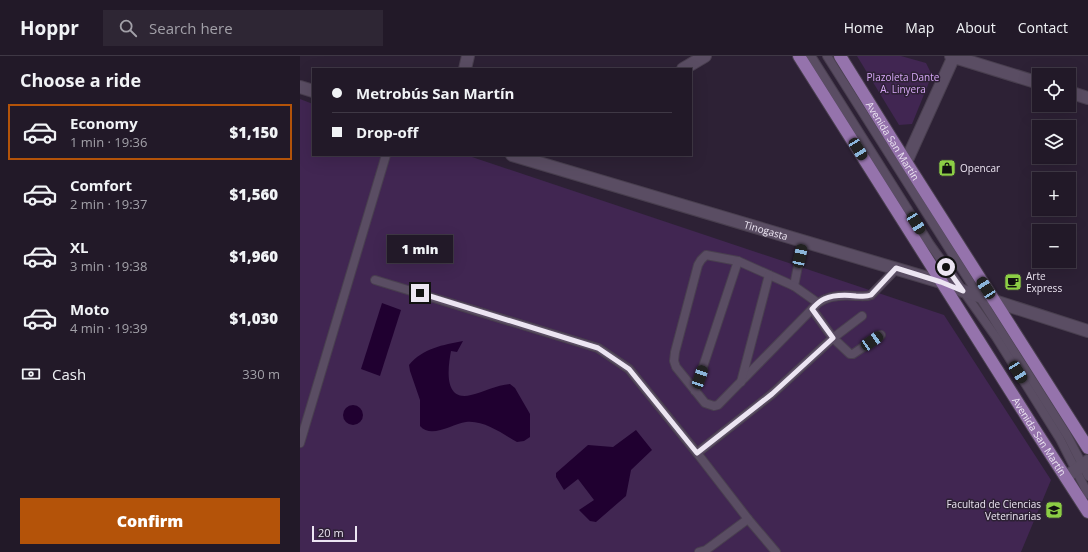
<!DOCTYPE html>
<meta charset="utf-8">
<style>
body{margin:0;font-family:"Open Sans",sans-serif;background:#2e2634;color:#f1f3f6;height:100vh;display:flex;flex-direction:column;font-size:15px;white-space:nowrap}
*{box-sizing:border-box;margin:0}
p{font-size:13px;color:#a2a0a8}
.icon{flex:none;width:22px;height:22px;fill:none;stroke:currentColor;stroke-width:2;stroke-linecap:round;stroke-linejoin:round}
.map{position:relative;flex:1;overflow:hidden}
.drawer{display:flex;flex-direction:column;background:#221928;width:300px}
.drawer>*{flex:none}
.banner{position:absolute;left:12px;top:12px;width:380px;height:88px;border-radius:0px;box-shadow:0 4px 16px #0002,0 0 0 1px #3f3845;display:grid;align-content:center;height:88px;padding:0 20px;background:#221928}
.controls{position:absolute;left:732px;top:12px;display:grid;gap:8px}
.controls a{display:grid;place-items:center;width:44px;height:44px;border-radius:0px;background:#221928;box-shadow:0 4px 16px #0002,0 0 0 1px #3f3845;font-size:20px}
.scale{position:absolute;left:12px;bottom:10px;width:45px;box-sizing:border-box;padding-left:4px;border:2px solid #ece5f2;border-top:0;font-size:11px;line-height:14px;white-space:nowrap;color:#ece5f2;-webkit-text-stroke:3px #2d2135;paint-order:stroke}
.end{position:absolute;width:18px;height:18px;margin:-9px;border:5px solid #ece5f2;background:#111;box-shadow:0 0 0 2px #111}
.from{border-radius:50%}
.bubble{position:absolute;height:28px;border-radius:0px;background:#221928;box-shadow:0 4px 16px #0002,0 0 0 1px #3f3845;font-size:13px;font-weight:800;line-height:28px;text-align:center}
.car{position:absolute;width:12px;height:24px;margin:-12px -6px;border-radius:5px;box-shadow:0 0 3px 1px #0007;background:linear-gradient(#222 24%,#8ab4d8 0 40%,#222 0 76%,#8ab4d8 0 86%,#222 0)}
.banner b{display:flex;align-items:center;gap:14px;height:38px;font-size:15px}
.banner b+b{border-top:1px solid #3f3845}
.banner i{width:10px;height:10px;background:#f1f3f6}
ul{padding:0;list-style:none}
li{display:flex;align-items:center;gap:12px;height:56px;margin:0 8px 6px;padding:0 12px;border:2px solid transparent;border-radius:0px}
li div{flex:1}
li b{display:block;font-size:15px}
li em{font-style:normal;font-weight:800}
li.on{border-color:#b45309}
li>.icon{width:36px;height:36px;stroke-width:1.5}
h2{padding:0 20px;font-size:18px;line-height:48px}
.pay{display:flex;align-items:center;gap:10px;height:44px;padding:0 20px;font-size:15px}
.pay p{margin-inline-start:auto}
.button{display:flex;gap:8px;margin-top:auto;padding:8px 20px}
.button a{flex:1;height:46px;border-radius:0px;background:#b45309;color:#fff;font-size:16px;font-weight:800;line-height:46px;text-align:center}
header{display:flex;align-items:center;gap:24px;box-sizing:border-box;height:56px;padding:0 20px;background:#221928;border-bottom:1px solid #3f3845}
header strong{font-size:19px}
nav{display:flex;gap:22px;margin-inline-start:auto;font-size:14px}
.search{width:280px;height:36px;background:#2e2634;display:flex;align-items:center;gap:10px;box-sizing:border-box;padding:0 14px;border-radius:0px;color:#a2a0a8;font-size:15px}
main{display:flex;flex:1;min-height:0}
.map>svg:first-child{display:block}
</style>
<header>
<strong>Hoppr</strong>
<div class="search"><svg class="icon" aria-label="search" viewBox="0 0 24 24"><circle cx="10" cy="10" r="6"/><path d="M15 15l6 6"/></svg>Search here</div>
<nav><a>Home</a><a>Map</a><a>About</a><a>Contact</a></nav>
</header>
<main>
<section class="drawer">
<h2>Choose a ride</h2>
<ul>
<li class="on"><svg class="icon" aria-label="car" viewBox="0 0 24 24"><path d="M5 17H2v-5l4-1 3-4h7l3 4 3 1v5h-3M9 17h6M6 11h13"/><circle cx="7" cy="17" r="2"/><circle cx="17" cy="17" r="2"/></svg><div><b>Economy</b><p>1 min · 19:36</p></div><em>$1,150</em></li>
<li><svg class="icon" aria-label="car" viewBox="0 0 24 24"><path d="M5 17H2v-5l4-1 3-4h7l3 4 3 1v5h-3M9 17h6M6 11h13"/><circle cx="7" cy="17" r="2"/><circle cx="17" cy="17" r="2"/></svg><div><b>Comfort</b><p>2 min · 19:37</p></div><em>$1,560</em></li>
<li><svg class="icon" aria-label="car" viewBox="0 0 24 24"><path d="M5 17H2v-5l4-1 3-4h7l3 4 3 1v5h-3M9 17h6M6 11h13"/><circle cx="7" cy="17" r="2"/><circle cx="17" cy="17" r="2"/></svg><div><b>XL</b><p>3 min · 19:38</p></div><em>$1,960</em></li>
<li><svg class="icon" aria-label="car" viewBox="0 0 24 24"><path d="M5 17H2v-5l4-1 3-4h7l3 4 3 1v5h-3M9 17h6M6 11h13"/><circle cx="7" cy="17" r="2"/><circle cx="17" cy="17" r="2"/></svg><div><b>Moto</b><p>4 min · 19:39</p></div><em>$1,030</em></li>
</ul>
<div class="pay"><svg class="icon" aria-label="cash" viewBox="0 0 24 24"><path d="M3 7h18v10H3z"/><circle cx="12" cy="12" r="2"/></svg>Cash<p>330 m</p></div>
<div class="button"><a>Confirm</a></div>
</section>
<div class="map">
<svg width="788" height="496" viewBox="0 0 788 496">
<rect width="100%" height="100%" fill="#2d2135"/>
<!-- green -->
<g fill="#412652">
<polygon points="557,0 601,0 626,7 632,19 612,68 599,69"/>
<polygon points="0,43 13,48 13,99 166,99 644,259 751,424 721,496 0,496"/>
</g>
<!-- water -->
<g fill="#200030">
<polygon points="82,247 101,254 80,320 61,313"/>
<path d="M163,285L157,296L151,295C148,311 143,346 171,339C184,336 196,329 210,328L215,332L230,358V381L224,385L217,386C201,377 184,364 166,366C152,368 131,383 120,370V344L110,315L109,309C123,292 143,289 163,285Z"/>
<circle cx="53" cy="359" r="10"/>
<polygon points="336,374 352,394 331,414 326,440 296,466 290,465 279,454 294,444 278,423 264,434 256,421 256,417 288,389 313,391"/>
</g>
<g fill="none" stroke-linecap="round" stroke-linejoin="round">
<defs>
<g id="lane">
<polyline points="511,0 629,187 696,281 760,383 788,438"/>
<polyline points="527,0 767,379 788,420"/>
<polyline points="75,224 298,292 329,313 397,397"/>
<polyline points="494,230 503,185"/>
<path d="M518,247L494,230L438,205L406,199L401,204L398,209L375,296L374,305L376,311L405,347L414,350L418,349L518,247C528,240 544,239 556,240C561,240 566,241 571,239L596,213"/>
<polyline points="512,253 533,282 550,298 553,298 581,279"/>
<polyline points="441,326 469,219"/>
<polyline points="395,335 438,205"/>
<polyline points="0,387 86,99"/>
<polyline points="448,463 476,496"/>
<polyline points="399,496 406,494 448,463 397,397 472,338 533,282 562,260"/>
</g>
<g id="street">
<polyline points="651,0 739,27"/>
<polyline points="165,13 168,0"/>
<polyline points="383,13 405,0"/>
<polyline points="0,31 13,35"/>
<polyline points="769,36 788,42"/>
<path id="s1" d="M212,99L641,226L663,235L788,275"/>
<polyline points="606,106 654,0"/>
<polyline points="766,421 788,405"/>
</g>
<g id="primary">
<path id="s2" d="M499,0L737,377L788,456"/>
<path id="s3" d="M540,0L606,106L788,392"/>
</g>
</defs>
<!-- lane casing -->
<use href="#lane" stroke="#493f4f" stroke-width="10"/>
<!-- street casing -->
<use href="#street" stroke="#493f4f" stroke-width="14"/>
<!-- primary casing -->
<use href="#primary" stroke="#493f4f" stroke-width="14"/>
<!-- lane -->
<use href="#lane" stroke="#5a4d63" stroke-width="8"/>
<!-- street -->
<use href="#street" stroke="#5a4d63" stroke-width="12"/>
<!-- primary -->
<use href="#primary" stroke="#9573ac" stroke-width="12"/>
</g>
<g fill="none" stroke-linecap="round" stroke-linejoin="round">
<!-- route -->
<path stroke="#ece5f2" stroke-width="5" d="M120,237L298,292L329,313L397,397L472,338L533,282L512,253C516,249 519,245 524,243C533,239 547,239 556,240C562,240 566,241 571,239L596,212L641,226L663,235L646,211"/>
</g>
<!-- icons -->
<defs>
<symbol id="shop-square" viewBox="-11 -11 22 22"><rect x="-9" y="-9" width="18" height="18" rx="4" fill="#8cce45" stroke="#2d2135"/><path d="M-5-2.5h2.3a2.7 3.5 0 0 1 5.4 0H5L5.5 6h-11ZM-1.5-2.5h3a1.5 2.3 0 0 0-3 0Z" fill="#111"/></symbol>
<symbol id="cafe-square" viewBox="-11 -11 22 22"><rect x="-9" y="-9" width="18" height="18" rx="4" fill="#8cce45" stroke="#2d2135"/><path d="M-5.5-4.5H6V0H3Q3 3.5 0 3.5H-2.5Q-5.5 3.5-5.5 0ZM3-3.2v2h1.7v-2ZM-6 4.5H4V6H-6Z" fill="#111"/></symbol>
<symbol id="university-square" viewBox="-11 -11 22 22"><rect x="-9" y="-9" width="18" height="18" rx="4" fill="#8cce45" stroke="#2d2135"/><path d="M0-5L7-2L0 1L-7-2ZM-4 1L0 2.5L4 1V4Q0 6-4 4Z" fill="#111"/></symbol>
</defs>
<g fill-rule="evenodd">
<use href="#shop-square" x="637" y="102" width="20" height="20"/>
<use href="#cafe-square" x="703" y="216" width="20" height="20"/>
<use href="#university-square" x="744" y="444" width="20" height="20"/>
</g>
<g text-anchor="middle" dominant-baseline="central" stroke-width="3" stroke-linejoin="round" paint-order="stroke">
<!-- park labels -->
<g font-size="10" fill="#d7a8f6" stroke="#2d2135">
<text x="603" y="21">Plazoleta Dante<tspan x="603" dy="12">A. Linyera</tspan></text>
</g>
<!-- street labels -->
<g font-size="10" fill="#ece5f2" stroke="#2d2135">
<text stroke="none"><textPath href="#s3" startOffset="100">Avenida San Martín</textPath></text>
<text stroke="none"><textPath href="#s1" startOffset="265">Tinogasta</textPath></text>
<text stroke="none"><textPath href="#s2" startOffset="450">Avenida San Martín</textPath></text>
</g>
<!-- poi labels -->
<g font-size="10" fill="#ece5f2" stroke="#2d2135" text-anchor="start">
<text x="660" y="112">Opencar</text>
<text x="726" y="220">Arte<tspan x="726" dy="12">Express</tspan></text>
<text x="741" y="448" text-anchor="end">Facultad de Ciencias<tspan x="741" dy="12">Veterinarias</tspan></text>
</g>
</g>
</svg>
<div class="controls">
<a><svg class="icon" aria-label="locate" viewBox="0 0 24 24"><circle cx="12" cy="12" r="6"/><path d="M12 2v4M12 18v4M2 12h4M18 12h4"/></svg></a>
<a><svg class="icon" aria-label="layers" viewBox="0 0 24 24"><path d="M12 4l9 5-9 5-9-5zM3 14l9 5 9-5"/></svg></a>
<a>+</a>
<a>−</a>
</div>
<div class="scale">20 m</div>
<i class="end from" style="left:646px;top:211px"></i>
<i class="end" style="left:120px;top:237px"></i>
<div class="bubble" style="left:87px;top:179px;width:66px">1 min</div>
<i class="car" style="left:558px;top:93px;rotate:148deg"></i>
<i class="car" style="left:616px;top:167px;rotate:148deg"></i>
<i class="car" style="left:500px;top:200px;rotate:12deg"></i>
<i class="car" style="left:686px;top:232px;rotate:327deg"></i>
<i class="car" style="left:572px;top:285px;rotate:56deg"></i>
<i class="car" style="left:718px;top:316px;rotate:148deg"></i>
<i class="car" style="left:400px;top:321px;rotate:18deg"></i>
<div class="banner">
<b><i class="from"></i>Metrobús San Martín</b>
<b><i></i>Drop-off</b>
</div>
</div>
</main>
